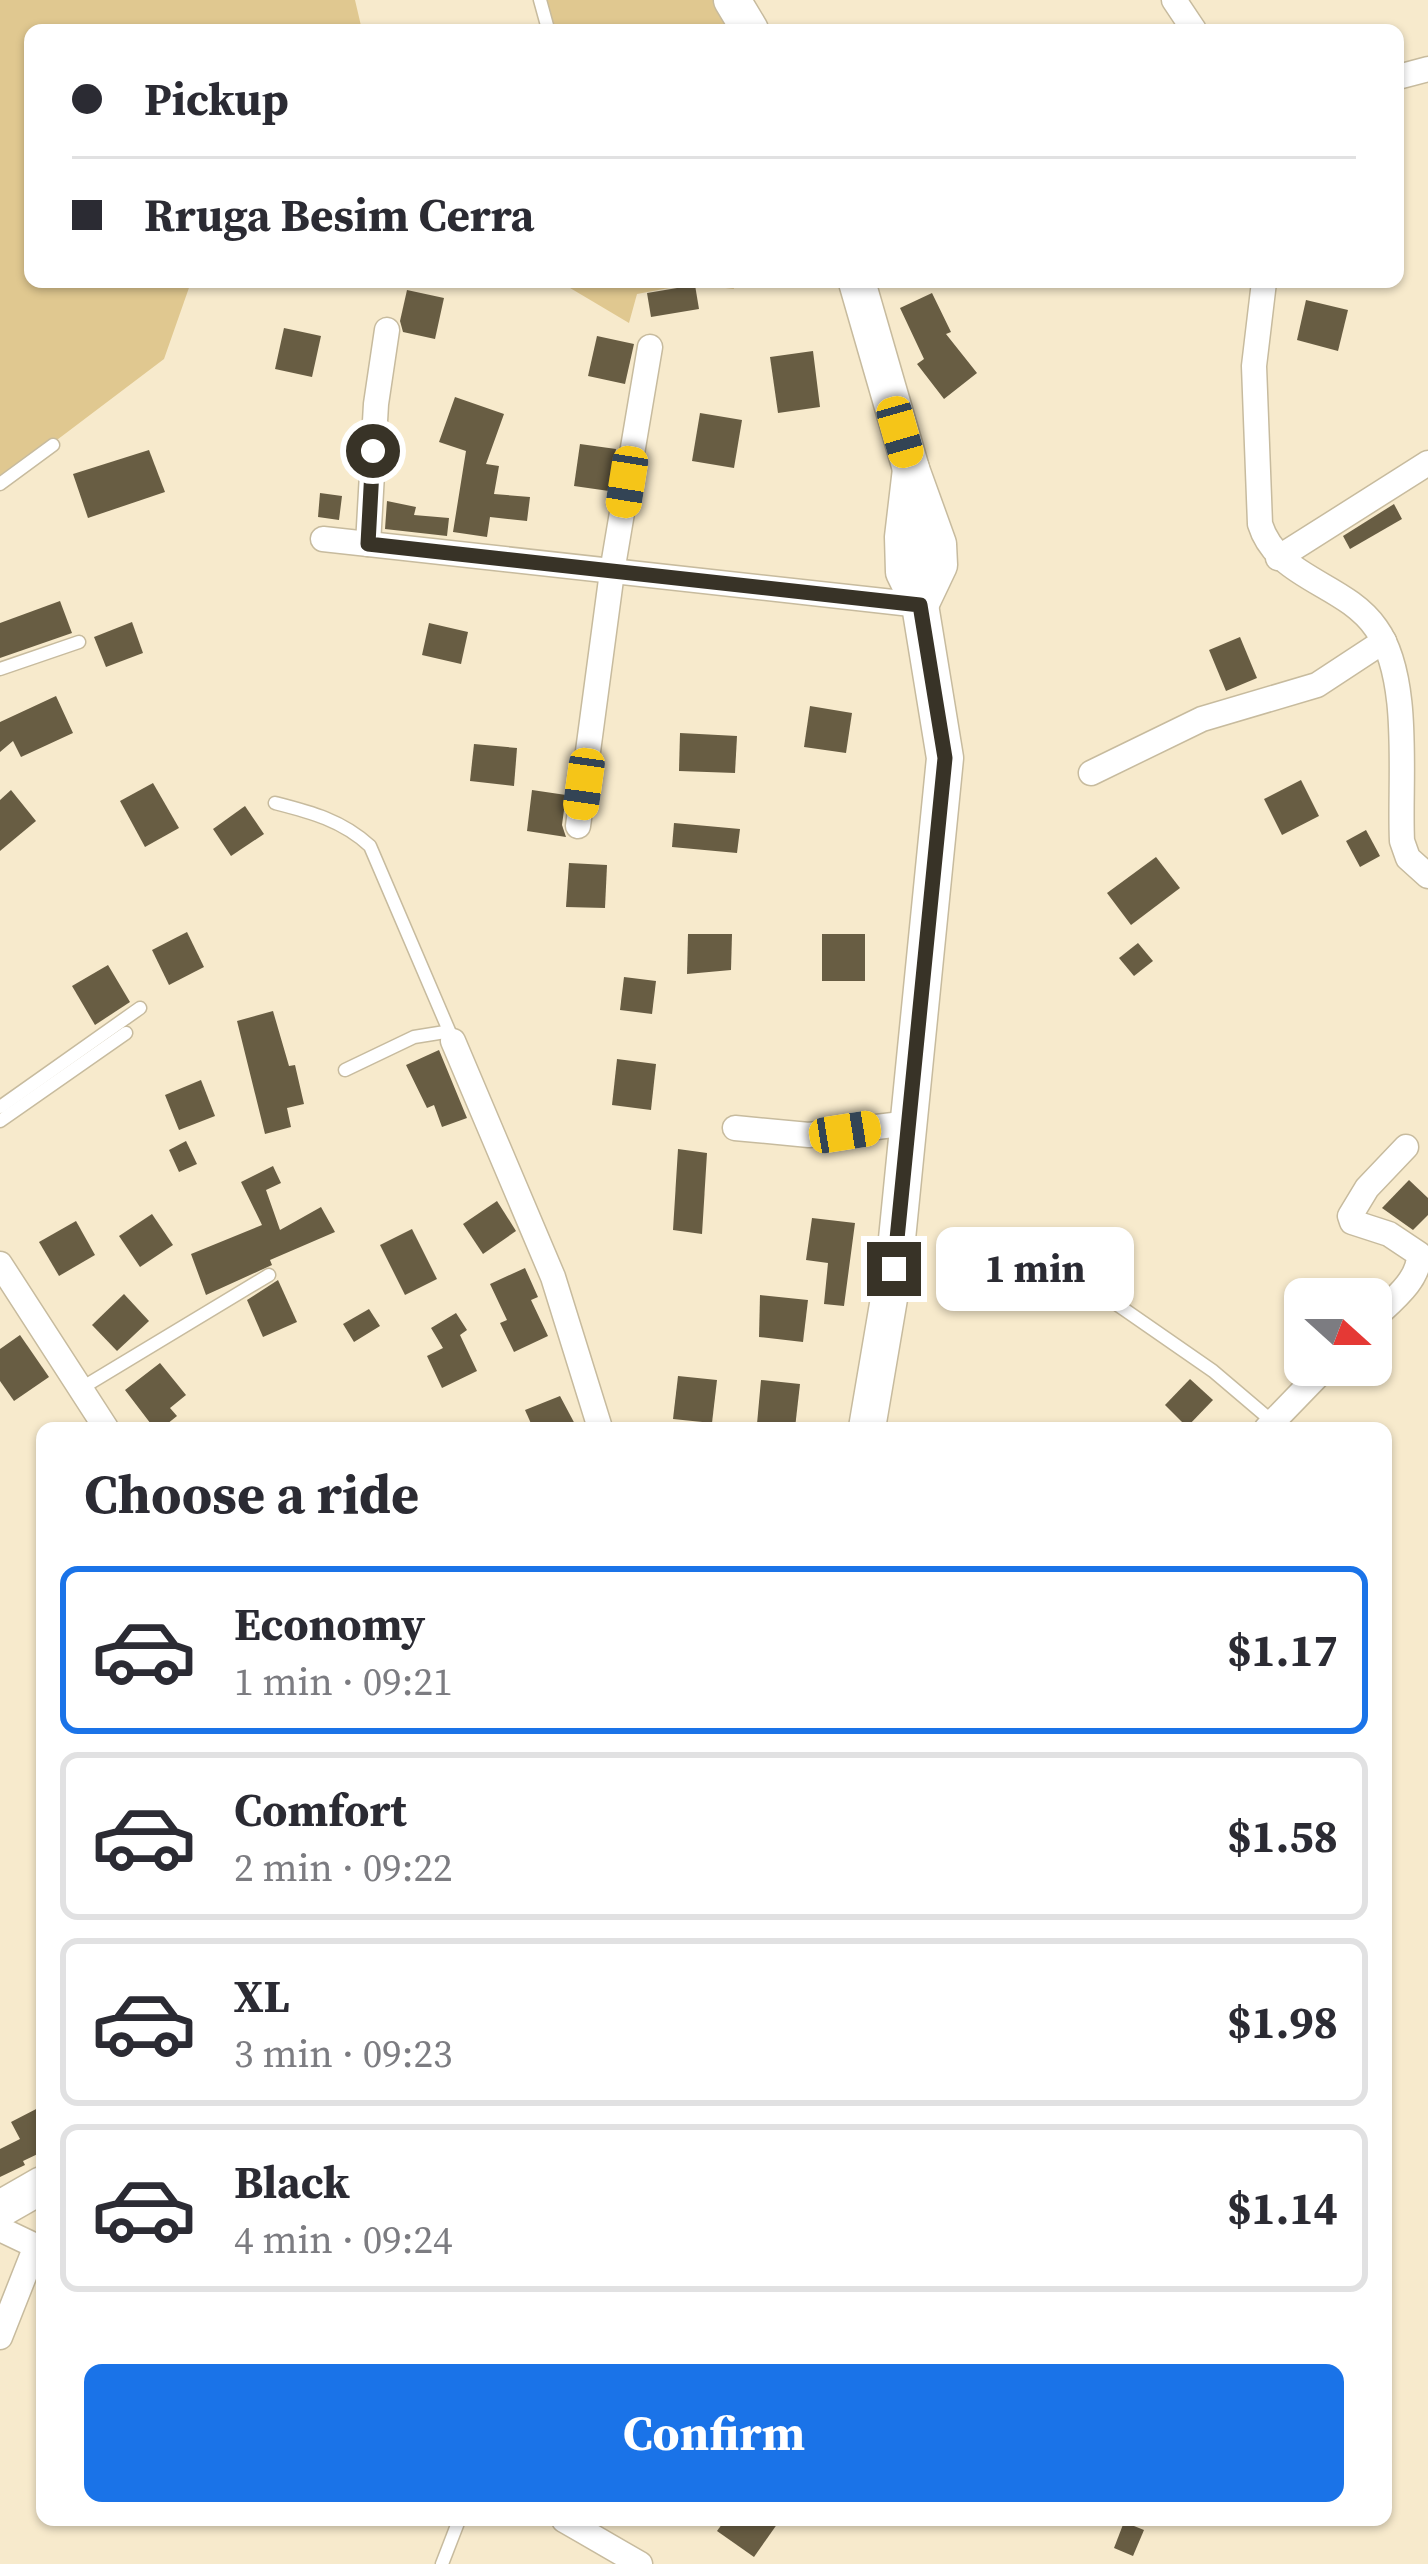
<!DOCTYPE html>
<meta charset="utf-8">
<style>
body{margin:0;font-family:"Source Serif 4",serif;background:#f7f7f7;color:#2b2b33;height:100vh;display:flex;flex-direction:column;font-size:45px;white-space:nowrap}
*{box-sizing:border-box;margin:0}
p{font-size:39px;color:#7c7c81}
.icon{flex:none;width:66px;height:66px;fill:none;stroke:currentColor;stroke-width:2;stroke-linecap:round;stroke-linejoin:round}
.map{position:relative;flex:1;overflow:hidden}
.sheet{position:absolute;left:36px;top:1422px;width:1356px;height:1104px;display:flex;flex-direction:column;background:#fff;border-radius:18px;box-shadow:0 3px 9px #0004}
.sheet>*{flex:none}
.banner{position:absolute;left:24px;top:24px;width:1380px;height:264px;border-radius:18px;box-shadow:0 3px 9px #0004;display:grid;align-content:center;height:264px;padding:0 48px;background:#fff}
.needle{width:78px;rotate:111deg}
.tools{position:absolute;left:1284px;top:1278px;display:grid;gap:24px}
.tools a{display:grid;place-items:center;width:108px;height:108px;border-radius:18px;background:#fff;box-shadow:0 3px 9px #0004;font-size:60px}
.end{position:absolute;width:54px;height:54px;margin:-27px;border:15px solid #383327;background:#fff;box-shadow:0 0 0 6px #fff}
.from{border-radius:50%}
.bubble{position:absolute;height:84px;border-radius:18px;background:#fff;box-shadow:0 3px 9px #0004;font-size:39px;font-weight:700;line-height:84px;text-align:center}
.car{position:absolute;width:36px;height:72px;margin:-36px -18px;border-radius:15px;box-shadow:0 0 9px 3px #0007;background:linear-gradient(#f5c518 24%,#345 0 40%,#f5c518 0 76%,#345 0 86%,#f5c518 0)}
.banner b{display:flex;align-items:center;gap:42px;height:114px;font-size:45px}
.banner b+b{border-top:3px solid #e1e1e2}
.banner i{width:30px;height:30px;background:#2b2b33}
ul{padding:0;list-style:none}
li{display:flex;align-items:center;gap:36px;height:168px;margin:0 24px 18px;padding:0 24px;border:6px solid #e1e1e2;border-radius:18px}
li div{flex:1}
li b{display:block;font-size:45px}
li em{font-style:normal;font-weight:700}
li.selected{border-color:#1a73e8}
li>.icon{width:108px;height:108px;stroke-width:1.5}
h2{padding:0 48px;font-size:54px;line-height:144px}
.action{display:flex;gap:24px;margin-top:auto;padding:24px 48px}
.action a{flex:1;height:138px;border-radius:18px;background:#1a73e8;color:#fff;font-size:48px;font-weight:700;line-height:138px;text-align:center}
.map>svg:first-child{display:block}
</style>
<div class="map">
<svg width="1428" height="2564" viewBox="0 0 1428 2564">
<rect width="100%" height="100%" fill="#f7eacc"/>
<!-- green -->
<g fill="#e0c890">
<polygon points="0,0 355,0 362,30 30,30 30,282 191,282 164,359 0,483"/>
<polygon points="546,0 725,0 735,30 554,30"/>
<polygon points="560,282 732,282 734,289 690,284 637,294 629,323"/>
</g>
<!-- building -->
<g fill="#685d43">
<polygon points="695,285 699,309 651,317 647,293"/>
<polygon points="407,290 444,298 435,339 403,332 400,321"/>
<polygon points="932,293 951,332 946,334 977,373 944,399 917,364 924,359 900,308"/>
<polygon points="1306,300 1348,310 1338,351 1297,340"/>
<polygon points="284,328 321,336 312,377 275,369"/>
<polygon points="597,336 634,344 625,384 588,376"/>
<polygon points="813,351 820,407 778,413 770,357"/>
<polygon points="455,397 504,414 486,464 499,466 494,494 530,497 527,521 490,517 487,537 453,532 466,451 439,442"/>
<polygon points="700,413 742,420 734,468 692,461"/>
<polygon points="580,444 616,449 609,491 574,486"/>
<polygon points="149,450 165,492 88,518 73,474"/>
<polygon points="320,493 342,496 339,520 318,517"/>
<polygon points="387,501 416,507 414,515 449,518 447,536 385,529"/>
<polygon points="1394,504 1402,519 1350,549 1343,536"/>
<polygon points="60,601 72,633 0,658 0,623"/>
<polygon points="132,622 143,653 106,667 94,637"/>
<polygon points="429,623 468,632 461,664 422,655"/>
<polygon points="1240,637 1257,678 1226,691 1209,650"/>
<polygon points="56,696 73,733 21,757 13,741 0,752 0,722"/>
<polygon points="810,706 852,713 846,753 804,747"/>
<polygon points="680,733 737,736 735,773 679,771"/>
<polygon points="474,744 517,748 514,786 470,781"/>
<polygon points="1301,780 1319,816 1282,835 1264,799"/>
<polygon points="153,783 179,828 145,847 120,801"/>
<polygon points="11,790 36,821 0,851 0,800"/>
<polygon points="532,790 566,795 562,825 566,837 527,831"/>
<polygon points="245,806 264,834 231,856 213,829"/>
<polygon points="674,823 740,829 737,853 672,847"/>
<polygon points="1366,830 1380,856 1360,867 1346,841"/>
<polygon points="1156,857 1180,888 1131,925 1107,893"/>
<polygon points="569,863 607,865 605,908 566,907"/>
<polygon points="187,932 204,967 169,985 152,950"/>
<polygon points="688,934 732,934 731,970 687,974"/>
<rect x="822" y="934" width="43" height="47"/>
<polygon points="1138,943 1153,961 1134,976 1119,958"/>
<polygon points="108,965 130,1002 95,1025 72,986"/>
<polygon points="624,977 656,981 652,1014 620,1010"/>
<polygon points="273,1011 289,1066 295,1065 304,1104 287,1108 291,1127 265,1134 237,1021"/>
<polygon points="439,1050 467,1118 442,1127 434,1105 427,1108 406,1065"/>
<polygon points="617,1059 656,1064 651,1110 612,1105"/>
<polygon points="201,1080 215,1116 179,1130 165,1095"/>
<polygon points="186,1141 197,1164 179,1172 169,1150"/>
<polygon points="678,1149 707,1153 702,1234 673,1230"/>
<polygon points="273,1166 281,1183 266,1190 280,1230 321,1207 335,1232 270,1260 272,1265 206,1295 191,1254 262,1225 241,1182"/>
<polygon points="1409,1180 1428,1198 1428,1215 1413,1230 1382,1208"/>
<polygon points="497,1201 516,1231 483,1254 463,1224"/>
<polygon points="152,1214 173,1245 140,1267 119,1236"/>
<polygon points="812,1218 855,1223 844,1306 824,1304 828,1263 806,1260"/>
<polygon points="76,1221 95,1255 59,1276 39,1242"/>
<polygon points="412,1229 437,1279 405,1295 380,1245"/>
<polygon points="525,1268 538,1297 531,1300 548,1336 514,1352 500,1323 507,1320 490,1284"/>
<polygon points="278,1280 297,1322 263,1337 247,1300"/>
<polygon points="124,1294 149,1321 117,1351 92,1325"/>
<polygon points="760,1295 808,1300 803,1342 759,1337"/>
<polygon points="369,1309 380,1326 354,1342 343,1324"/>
<polygon points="456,1313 467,1330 460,1335 477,1371 442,1388 427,1356 443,1348 431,1328"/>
<polygon points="20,1335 49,1377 14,1401 0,1381 0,1349"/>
<polygon points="160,1363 186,1395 170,1408 177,1416 162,1428 154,1428 125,1390"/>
<polygon points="678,1376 717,1380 712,1423 673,1419"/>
<polygon points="1190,1379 1213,1400 1187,1427 1165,1405"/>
<polygon points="761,1380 800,1384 795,1428 757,1424"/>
<polygon points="560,1396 577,1428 533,1428 525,1410"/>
<polygon points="42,2106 42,2152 23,2161 25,2165 0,2177 0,2149 20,2139 11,2122"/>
<polygon points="725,2520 780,2520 754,2557 717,2531"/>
<polygon points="1124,2522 1144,2530 1133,2556 1114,2548"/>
</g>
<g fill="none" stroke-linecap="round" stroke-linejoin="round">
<defs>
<g id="lane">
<polyline points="540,0 548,29"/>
<polyline points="0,484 53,445"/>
<polyline points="0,669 79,642"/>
<path d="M275,803C310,812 342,820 370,846L453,1040"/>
<polyline points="345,1070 414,1037 445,1032 452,1040"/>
<polyline points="0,1107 140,1008"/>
<polyline points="0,1121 126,1033"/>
<polyline points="1102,1294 1213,1371 1273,1422"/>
<polyline points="80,1389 269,1275"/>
<polyline points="442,2564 459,2520"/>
</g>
<g id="street">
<polyline points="1174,0 1194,30"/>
<polyline points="1398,77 1428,69"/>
<path d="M1264,282L1254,366L1260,524C1277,579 1345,583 1376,628C1412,678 1399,781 1402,841L1408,858L1428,876"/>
<polyline points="323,539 920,605"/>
<polyline points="368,544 376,404 387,330"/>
<polyline points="1278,558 1428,463"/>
<polyline points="1091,773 1202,719 1317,685 1384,641"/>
<polyline points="578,826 612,572 650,347"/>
<polyline points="453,1041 553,1277 600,1428"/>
<polyline points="735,1128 809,1135 910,1123"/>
<polyline points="0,1264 106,1428"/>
<path d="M1371,1321C1389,1303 1420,1281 1419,1254L1389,1234L1352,1222L1350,1216L1367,1188L1406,1147"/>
<polyline points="1267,1428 1328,1365"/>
<polyline points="0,2229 42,2249"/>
<polyline points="0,2337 36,2246"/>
<polyline points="564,2520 640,2564"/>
</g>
<g id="secondary">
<polyline points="732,0 750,30"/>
<polyline points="857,282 911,469 938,544 939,565 920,605"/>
<polyline points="867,1428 894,1269 945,758 920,605 904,572 903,537 911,469"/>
<polyline points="0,2209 42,2185"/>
</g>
</defs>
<!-- lane casing -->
<use href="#lane" stroke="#c7bb9e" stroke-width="15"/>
<!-- street casing -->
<use href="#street" stroke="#c7bb9e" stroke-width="27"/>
<!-- secondary casing -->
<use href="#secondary" stroke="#c7bb9e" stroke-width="39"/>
<!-- lane -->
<use href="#lane" stroke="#fff" stroke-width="12"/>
<!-- street -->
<use href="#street" stroke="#fff" stroke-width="24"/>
<!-- secondary -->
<use href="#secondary" stroke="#fff" stroke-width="36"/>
</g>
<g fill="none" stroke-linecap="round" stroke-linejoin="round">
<!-- route -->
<polyline stroke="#383327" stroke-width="15" points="373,451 368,544 920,605 945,758 894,1269"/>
</g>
</svg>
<div class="tools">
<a><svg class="needle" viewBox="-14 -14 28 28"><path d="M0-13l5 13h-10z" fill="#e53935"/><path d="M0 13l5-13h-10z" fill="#7c7c81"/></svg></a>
</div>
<i class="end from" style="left:373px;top:451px"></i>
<i class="end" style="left:894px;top:1269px"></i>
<div class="bubble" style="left:936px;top:1227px;width:198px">1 min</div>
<i class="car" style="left:900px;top:432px;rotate:164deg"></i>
<i class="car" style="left:627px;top:482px;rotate:189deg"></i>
<i class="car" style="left:584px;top:784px;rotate:188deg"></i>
<i class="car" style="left:845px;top:1132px;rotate:81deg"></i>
<div class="banner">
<b><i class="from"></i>Pickup</b>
<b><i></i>Rruga Besim Cerra</b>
</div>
<section class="sheet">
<h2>Choose a ride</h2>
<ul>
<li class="selected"><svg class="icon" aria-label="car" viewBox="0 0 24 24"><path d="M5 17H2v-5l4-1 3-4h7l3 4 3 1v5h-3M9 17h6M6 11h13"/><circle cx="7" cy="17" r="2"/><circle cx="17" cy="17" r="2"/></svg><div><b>Economy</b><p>1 min · 09:21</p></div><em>$1.17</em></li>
<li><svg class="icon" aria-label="car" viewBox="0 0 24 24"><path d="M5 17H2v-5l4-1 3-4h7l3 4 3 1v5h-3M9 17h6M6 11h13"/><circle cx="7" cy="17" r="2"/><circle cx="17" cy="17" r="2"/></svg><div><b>Comfort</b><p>2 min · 09:22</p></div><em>$1.58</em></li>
<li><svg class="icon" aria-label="car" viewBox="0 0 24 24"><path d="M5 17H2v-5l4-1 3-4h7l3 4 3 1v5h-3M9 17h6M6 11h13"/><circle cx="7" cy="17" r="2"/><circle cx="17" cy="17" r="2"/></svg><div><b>XL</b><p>3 min · 09:23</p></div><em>$1.98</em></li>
<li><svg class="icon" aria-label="car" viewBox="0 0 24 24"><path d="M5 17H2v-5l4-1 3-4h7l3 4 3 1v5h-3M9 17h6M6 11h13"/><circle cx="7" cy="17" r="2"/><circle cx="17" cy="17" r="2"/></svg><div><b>Black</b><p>4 min · 09:24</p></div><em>$1.14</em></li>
</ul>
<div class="action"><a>Confirm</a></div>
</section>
</div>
